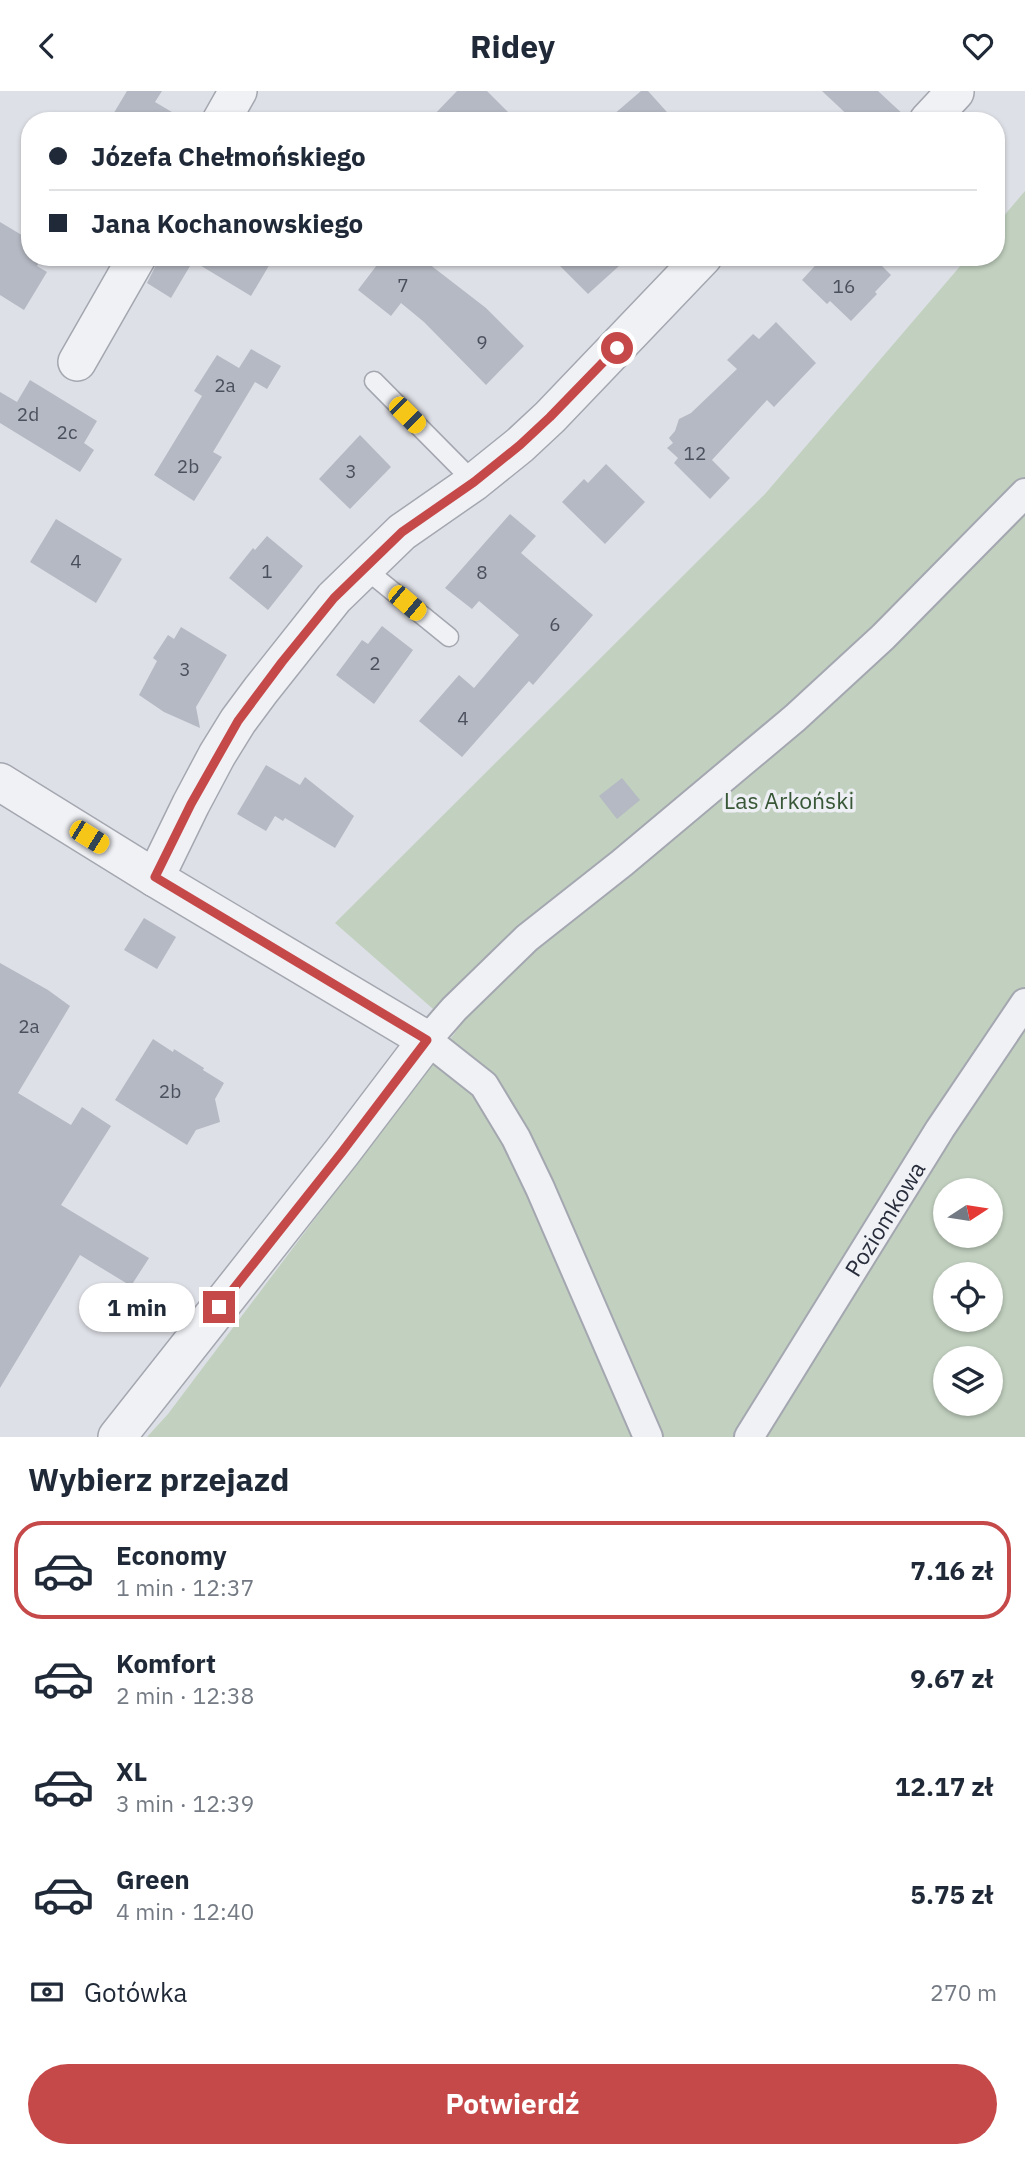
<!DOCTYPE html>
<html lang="pl">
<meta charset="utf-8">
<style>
body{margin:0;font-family:"IBM Plex Sans",sans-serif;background:#f2f2f3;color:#1f2937;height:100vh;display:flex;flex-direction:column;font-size:26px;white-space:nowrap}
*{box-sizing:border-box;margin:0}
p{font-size:23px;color:#747a83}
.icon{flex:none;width:38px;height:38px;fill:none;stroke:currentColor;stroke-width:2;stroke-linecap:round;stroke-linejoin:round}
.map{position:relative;height:1346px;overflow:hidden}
.side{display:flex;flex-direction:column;background:#fff;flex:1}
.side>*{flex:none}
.top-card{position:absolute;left:21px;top:21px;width:984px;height:154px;border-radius:28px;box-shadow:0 2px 5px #0004;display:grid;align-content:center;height:154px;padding:0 28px;background:#fff}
.needle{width:46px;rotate:78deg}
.controls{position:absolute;left:933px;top:1087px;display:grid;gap:14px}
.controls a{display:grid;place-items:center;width:70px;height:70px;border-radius:50%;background:#fff;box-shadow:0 2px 5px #0004;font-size:35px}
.end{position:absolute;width:32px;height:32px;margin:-16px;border:9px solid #c6494a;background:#fff;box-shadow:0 0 0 4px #fff}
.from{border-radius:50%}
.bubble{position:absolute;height:49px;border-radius:24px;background:#fff;box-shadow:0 2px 5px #0004;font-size:23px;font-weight:700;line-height:49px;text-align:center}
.car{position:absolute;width:21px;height:42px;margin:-21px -10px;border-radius:9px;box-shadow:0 0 5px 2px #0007;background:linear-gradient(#f5c518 24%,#345 0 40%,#f5c518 0 76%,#345 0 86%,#f5c518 0)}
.top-card b{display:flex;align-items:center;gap:24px;height:66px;font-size:26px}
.top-card b+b{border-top:2px solid #e0e1e3}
.top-card i{width:18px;height:18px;background:#1f2937}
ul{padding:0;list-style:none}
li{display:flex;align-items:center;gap:21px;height:98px;margin:0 14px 10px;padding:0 14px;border:4px solid transparent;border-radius:28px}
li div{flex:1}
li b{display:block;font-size:26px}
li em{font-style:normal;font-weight:700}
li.current{border-color:#c6494a}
li>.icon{width:63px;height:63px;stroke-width:1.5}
h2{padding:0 28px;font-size:32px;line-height:84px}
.pay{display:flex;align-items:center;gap:18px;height:77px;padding:0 28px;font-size:26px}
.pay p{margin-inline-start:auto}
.action{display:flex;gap:14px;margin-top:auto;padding:14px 28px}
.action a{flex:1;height:80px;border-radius:42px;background:#c6494a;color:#fff;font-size:28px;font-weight:700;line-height:80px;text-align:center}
header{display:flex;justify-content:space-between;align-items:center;height:91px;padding:0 28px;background:#fff;font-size:32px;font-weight:700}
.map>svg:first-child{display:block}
</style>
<header><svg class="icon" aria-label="back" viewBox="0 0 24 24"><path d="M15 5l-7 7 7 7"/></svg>Ridey<svg class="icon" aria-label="heart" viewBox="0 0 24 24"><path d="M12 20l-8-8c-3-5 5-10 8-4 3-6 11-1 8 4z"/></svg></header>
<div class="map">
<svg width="1025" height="1346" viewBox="0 0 1025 1346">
<rect width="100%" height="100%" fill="#dee0e7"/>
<!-- green -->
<path fill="#c1d0bf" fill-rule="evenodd" d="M1025,100V1346H147L168,1323L457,939L335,832L765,403L968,166H996V134ZM945,1099H990V1144H945ZM945,1183H990V1228H945ZM945,1267H990V1312H945Z"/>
<!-- building -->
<g fill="#b5b9c3">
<polygon points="127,0 162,0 155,11 187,30 109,30"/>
<polygon points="457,0 487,0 517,30 428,30"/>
<polygon points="641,0 648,0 675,30 606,30"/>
<polygon points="822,0 878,0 907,27 908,30 854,30"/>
<polygon points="0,131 30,149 30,166 42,166 37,175 47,181 24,219 0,204"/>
<polygon points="158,166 274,166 251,205 193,170 171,207 147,192 155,176"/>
<polygon points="383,166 420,166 486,217 524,255 486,294 424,231 401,212 391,225 358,199"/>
<polygon points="551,166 629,166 588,203"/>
<polygon points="823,166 873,166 891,184 875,201 877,203 851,230 830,210 827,213 802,189"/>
<polygon points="776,231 816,272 774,316 767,309 712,369 730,387 710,408 674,372 678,367 667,357 673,352 669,347 675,340 679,328 691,322 737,278 727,269 753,243 759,248"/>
<polygon points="251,258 281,275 267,298 255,291 213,361 222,366 194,410 154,384 202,305 194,300 217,264 239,277"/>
<polygon points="30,289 97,330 84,352 94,359 80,381 0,332 0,301 17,311"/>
<polygon points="360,344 391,376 350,418 319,388"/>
<polygon points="606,373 645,411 605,453 562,411 584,388 588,392"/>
<polygon points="510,423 536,445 521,462 593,524 533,594 529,590 462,666 419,630 459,584 474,597 519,544 479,510 472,518 445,497"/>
<polygon points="56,428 122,468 96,512 30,471"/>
<polygon points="267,445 303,475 268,519 229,487 253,457 255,459"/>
<polygon points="382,535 413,559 374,613 336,584 362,549 368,553"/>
<polygon points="181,536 227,564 196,616 200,637 164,621 139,604 157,570 153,567 168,544 174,548"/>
<polygon points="266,674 300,694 305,686 354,725 335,757 285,727 283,730 275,725 266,740 237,723"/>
<polygon points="622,687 640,709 617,728 599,705"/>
<polygon points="144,827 176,846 157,878 124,859"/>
<polygon points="0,872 48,899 70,915 18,1002 71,1034 82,1016 111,1035 61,1114 149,1167 131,1195 80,1164 0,1297"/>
<polygon points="153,948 173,961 174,958 204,977 203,979 224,992 215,1008 220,1031 196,1039 187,1054 115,1009"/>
</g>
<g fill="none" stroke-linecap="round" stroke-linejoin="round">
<defs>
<g id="service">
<polyline points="374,290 474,391"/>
<polyline points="364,477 449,546"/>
</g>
<g id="pedestrian">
<polyline points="648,1346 540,1097 516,1047 484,994 427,949 454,918 527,847 622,772 795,627 883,546 1025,402"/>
<path id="s1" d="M749,1346L940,1038L1025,912"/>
</g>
<g id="minor">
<polyline points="221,30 238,0"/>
<polyline points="928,30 955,1"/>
<polyline points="77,271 137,166"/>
<polyline points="0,691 155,787 427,949 342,1061 117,1346"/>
<polyline points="155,787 191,713 217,664 238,630 261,599 334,507 402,441 474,391 520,354 550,326 703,166"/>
</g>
</defs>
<!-- service casing -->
<use href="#service" stroke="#a4a7b0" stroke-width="21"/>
<!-- pedestrian casing -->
<use href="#pedestrian" stroke="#a4a7b0" stroke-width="32"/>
<!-- minor casing -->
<use href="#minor" stroke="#a4a7b0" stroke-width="40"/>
<!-- service -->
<use href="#service" stroke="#f0f1f5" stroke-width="18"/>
<!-- pedestrian -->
<use href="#pedestrian" stroke="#f0f1f5" stroke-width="28"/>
<!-- minor -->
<use href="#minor" stroke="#f0f1f5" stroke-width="37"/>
</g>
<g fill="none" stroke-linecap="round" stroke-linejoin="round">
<!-- route -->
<polyline stroke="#c6494a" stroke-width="9" points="219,1216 342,1061 427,949 155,786 191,713 238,630 282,571 334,507 402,441 474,391 520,354 550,326 617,257"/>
</g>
<g text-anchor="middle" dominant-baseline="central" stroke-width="7" stroke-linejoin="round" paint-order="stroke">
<!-- number labels -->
<g font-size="19" fill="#4b505e">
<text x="403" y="194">7</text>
<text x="844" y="195">16</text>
<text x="482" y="251">9</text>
<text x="225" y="294">2a</text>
<text x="28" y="323">2d</text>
<text x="67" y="341">2c</text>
<text x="695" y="362">12</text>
<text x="188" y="375">2b</text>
<text x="351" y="380">3</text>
<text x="76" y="470">4</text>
<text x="267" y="480">1</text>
<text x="482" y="481">8</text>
<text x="555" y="533">6</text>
<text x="375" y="572">2</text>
<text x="185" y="578">3</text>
<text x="463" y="627">4</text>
<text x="29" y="935">2a</text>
<text x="170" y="1000">2b</text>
</g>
<!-- park labels -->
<g font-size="23" fill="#385736" stroke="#edeff4">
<text x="789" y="709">Las Arkoński</text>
</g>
<!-- street labels -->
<g font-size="23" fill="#282d3c" stroke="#edeff4">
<text stroke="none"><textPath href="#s1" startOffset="257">Poziomkowa</textPath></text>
</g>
</g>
</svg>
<div class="controls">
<a><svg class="needle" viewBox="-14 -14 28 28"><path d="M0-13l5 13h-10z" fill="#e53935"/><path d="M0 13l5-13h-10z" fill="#747a83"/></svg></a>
<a><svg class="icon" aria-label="locate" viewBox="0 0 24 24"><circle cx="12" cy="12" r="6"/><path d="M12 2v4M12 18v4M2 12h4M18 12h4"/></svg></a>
<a><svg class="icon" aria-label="layers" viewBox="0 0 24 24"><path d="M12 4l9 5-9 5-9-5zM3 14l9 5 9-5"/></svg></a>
</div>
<i class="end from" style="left:617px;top:257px"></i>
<i class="end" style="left:219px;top:1216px"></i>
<div class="bubble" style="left:79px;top:1192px;width:116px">1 min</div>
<i class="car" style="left:407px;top:324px;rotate:135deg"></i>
<i class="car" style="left:407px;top:512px;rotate:130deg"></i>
<i class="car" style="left:89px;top:746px;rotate:122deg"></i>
<div class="top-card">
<b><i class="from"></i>Józefa Chełmońskiego</b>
<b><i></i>Jana Kochanowskiego</b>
</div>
</div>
<section class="side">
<h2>Wybierz przejazd</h2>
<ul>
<li class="current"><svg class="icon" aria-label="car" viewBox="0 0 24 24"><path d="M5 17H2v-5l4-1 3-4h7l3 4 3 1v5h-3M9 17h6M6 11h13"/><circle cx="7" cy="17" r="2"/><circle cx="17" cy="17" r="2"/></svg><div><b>Economy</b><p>1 min · 12:37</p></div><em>7.16 zł</em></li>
<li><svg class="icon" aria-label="car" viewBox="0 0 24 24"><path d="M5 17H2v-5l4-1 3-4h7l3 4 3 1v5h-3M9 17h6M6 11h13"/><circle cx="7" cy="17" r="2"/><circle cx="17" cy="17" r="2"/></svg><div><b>Komfort</b><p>2 min · 12:38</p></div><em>9.67 zł</em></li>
<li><svg class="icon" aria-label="car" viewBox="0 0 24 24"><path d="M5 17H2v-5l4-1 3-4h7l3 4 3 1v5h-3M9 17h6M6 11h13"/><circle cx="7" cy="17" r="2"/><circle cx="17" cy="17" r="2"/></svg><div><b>XL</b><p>3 min · 12:39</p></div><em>12.17 zł</em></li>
<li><svg class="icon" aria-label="car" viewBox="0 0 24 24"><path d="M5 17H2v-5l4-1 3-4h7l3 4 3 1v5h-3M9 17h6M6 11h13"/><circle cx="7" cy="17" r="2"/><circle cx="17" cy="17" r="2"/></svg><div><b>Green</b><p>4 min · 12:40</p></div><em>5.75 zł</em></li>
</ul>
<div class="pay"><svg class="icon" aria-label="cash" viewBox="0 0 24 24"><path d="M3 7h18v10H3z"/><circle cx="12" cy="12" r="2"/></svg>Gotówka<p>270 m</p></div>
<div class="action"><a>Potwierdź</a></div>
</section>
